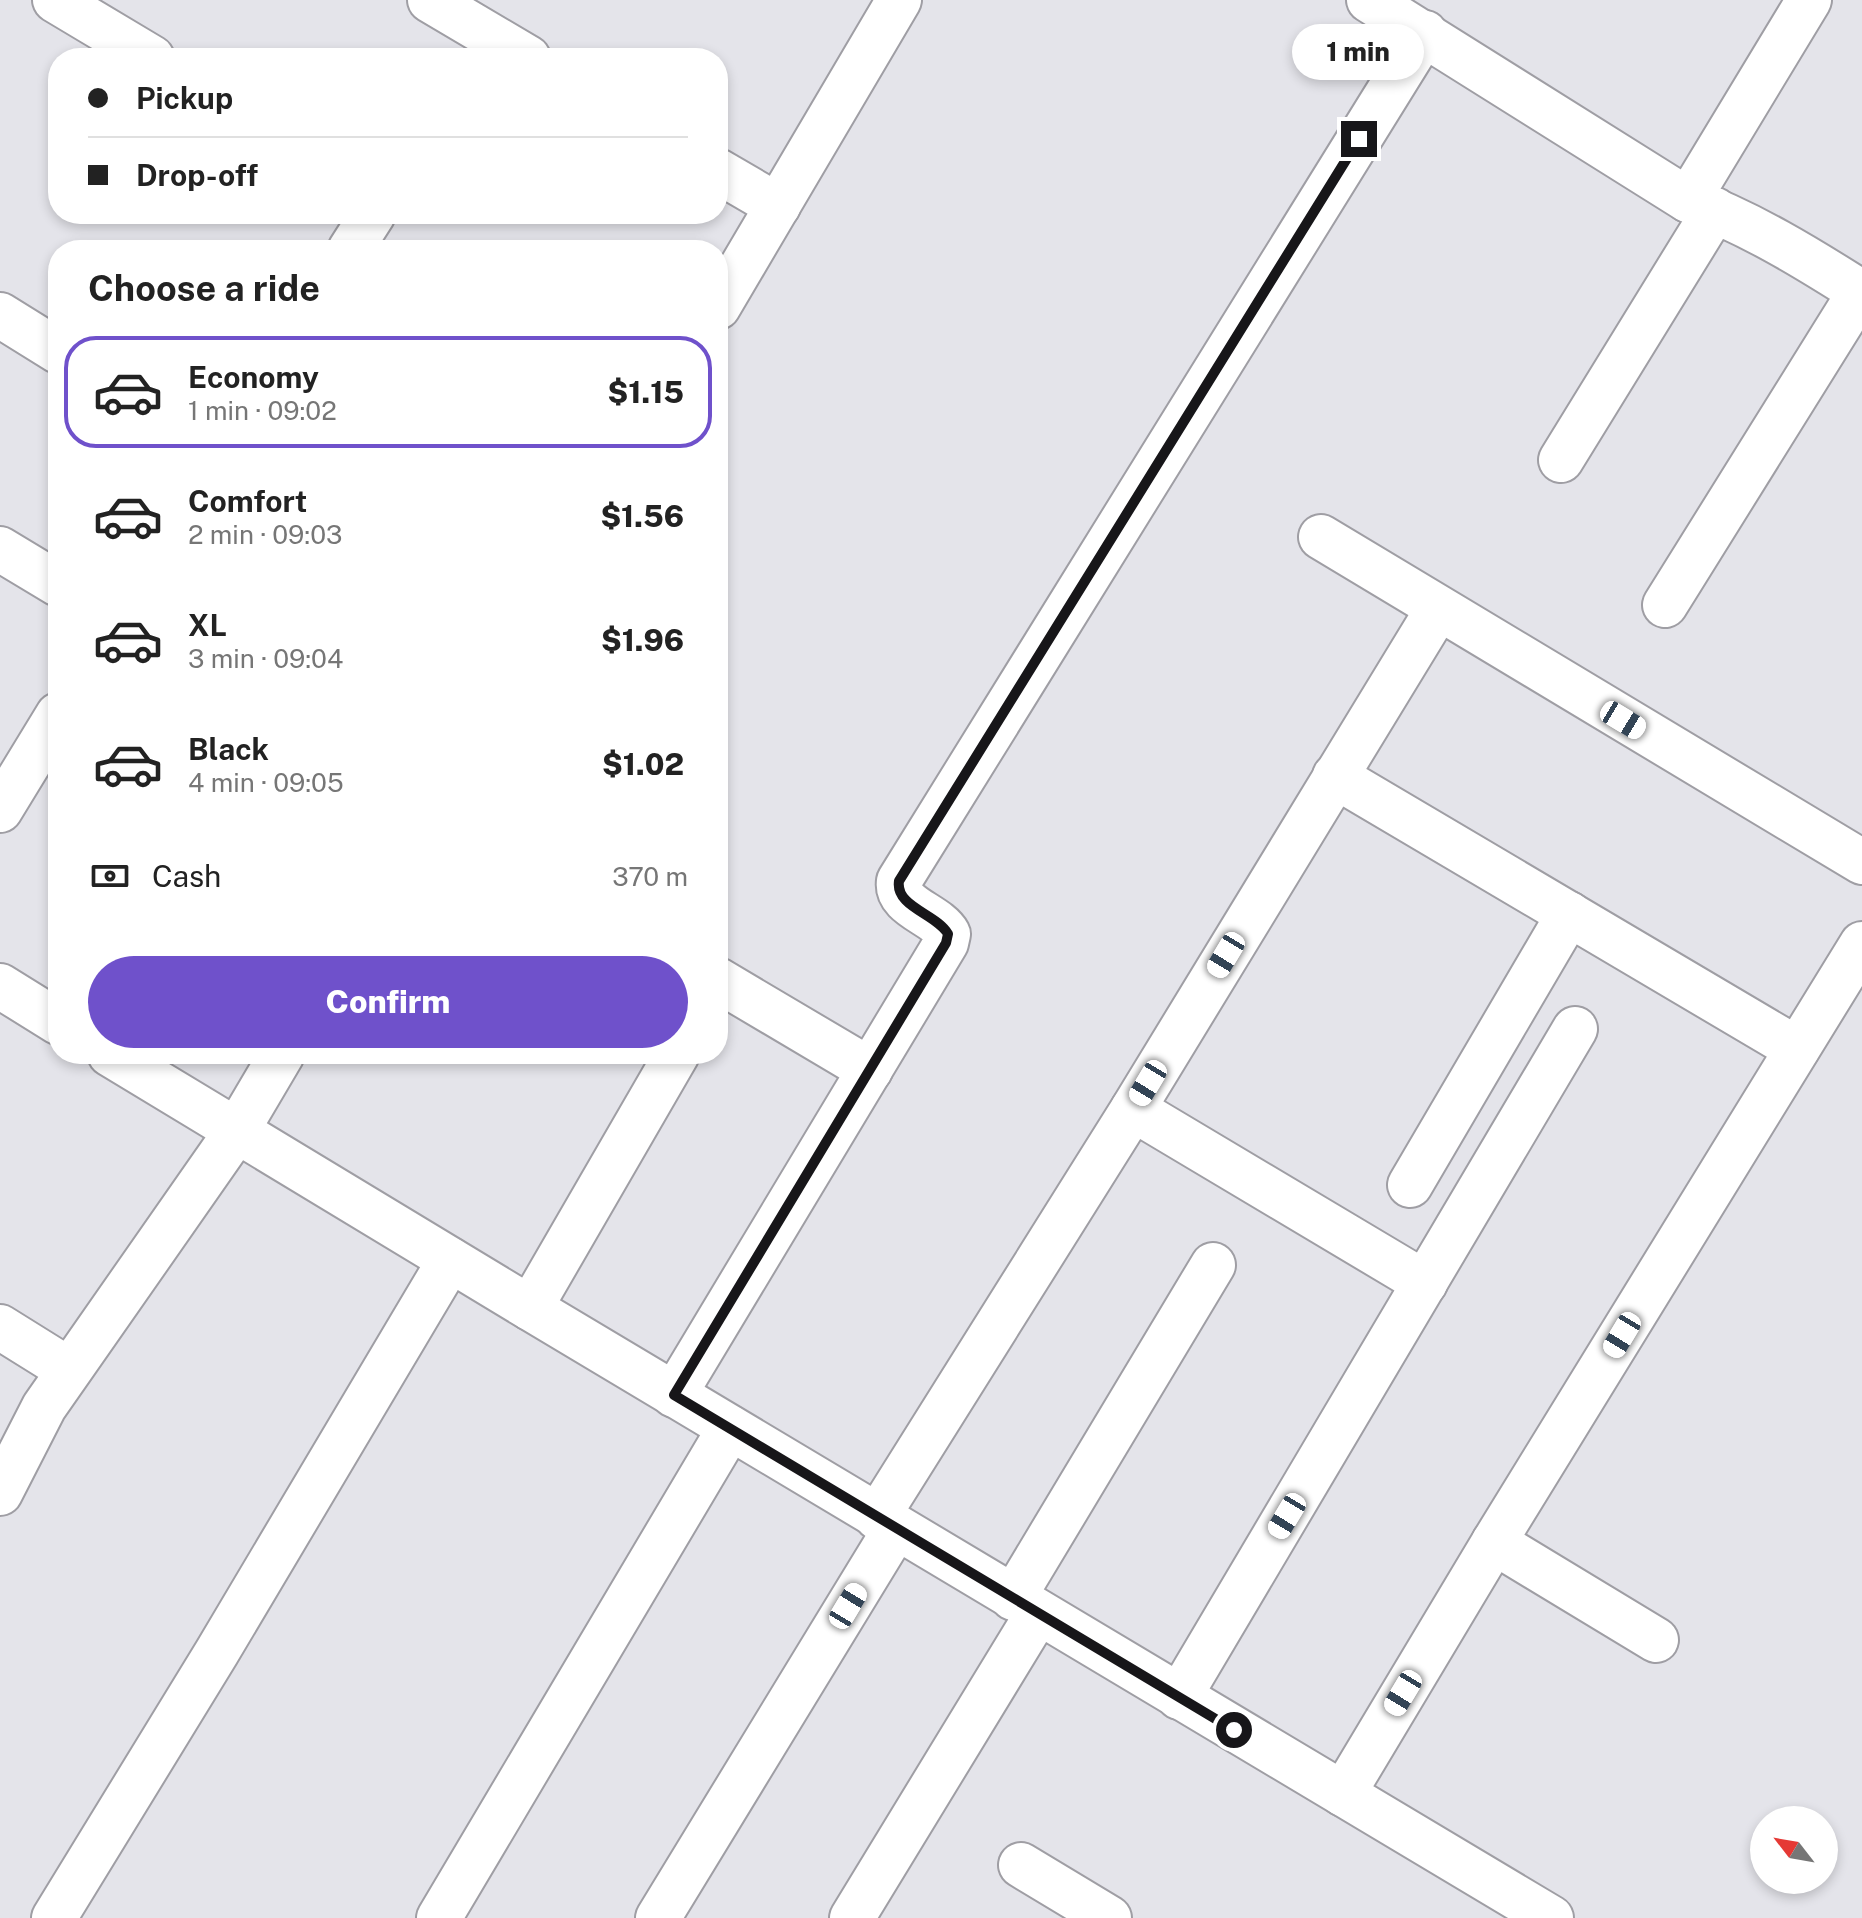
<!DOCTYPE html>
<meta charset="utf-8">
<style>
body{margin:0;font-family:"Public Sans",sans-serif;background:#f6f6f6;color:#222;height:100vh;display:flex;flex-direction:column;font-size:30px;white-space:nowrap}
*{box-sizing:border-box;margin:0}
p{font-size:26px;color:#767676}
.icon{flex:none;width:44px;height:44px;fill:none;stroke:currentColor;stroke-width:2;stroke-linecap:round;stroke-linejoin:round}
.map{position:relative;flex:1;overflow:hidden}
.sheet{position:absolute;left:48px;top:240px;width:680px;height:824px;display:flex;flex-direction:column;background:#fff;border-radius:32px;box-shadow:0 4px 12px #0003}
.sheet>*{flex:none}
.top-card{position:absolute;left:48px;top:48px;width:680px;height:176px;border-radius:32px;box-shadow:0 4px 12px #0003;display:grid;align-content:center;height:176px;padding:0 40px;background:#fff}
.needle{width:52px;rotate:301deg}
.buttons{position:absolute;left:1750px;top:1806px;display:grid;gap:16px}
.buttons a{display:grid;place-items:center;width:88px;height:88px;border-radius:50%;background:#fff;box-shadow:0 4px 12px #0003;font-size:40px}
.end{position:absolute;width:36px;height:36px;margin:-18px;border:10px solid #171619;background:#fff;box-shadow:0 0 0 4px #fff}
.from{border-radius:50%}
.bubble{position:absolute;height:56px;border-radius:28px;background:#fff;box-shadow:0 4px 12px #0003;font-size:26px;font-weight:800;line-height:56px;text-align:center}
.car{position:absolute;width:24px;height:48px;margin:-24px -12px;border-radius:10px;box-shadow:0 0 6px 2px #0007;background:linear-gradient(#fff 24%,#345 0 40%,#fff 0 76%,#345 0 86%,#fff 0)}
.top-card b{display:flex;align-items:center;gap:28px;height:76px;font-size:30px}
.top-card b+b{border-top:2px solid #e0e0e0}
.top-card i{width:20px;height:20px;background:#222}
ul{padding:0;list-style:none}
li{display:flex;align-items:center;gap:24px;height:112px;margin:0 16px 12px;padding:0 24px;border:4px solid transparent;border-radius:32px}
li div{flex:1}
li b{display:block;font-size:30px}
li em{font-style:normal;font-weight:800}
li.selected{border-color:#6f51cb}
li>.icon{width:72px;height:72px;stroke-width:1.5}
h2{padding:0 40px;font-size:36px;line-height:96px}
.pay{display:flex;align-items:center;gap:20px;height:88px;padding:0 40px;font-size:30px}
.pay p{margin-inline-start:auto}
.cta{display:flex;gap:16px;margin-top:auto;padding:16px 40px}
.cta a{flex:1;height:92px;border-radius:48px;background:#6f51cb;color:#fff;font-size:32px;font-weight:800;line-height:92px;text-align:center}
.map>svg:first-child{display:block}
</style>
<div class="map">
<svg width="1862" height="1918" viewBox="0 0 1862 1918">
<rect width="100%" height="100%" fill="#e4e4ea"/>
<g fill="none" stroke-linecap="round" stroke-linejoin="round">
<defs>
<g id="minor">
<polyline points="55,0 152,58"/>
<polyline points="430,0 528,58"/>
<path d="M1369,0L1688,200C1750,223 1807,258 1862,293"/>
<polyline points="718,171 778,206"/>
<polyline points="1688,200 1809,0"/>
<polyline points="350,250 373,214"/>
<polyline points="718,307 899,0"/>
<polyline points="0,315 58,351"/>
<polyline points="1561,460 1715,210"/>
<polyline points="1321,537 1862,862"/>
<polyline points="0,549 58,584"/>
<polyline points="1665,605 1862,289"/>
<polyline points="1335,776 1797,1049"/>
<polyline points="0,810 58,715"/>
<polyline points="718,980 870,1070"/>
<polyline points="0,986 58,1022"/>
<polyline points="110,1054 530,1308 1551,1918"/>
<polyline points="1133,1109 1425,1283"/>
<polyline points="1410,1185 1569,914"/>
<polyline points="530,1308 677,1054"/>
<polyline points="0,1327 69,1370"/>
<path d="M674,1395L946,943L948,934C937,914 895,907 899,881L1425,33"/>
<polyline points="0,1493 44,1407 236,1132 282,1054"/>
<polyline points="877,1517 1133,1109 1438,609"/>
<polyline points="1494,1542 1656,1640"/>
<polyline points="1013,1598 1213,1265"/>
<polyline points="1179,1697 1575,1029"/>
<polyline points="1343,1794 1494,1542 1862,944"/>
<polyline points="1021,1865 1109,1918"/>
<polyline points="54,1918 217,1652 450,1260"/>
<polyline points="439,1918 730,1428"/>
<polyline points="658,1918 896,1528"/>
<polyline points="852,1918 1038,1613"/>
</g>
</defs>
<!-- minor casing -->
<use href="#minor" stroke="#9f9ea4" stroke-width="48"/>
<!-- minor -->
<use href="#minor" stroke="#fff" stroke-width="44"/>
</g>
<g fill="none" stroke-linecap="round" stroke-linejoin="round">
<!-- route -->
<path stroke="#171619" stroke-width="10" d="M1234,1730L674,1395L946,943L948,934C937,914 895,907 899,881L1359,139"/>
</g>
</svg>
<div class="buttons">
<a><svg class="needle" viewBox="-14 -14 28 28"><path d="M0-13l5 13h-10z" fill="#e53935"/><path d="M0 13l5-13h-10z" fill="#767676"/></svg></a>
</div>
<i class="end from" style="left:1234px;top:1730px"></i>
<i class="end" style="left:1359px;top:139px"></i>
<div class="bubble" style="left:1292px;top:24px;width:132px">1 min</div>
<i class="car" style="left:1623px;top:720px;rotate:121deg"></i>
<i class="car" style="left:1226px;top:955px;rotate:211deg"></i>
<i class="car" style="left:1148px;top:1083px;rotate:211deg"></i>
<i class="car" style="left:1622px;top:1335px;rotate:211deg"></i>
<i class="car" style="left:1287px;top:1516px;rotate:211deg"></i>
<i class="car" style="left:848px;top:1606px;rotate:31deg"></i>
<i class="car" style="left:1403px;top:1693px;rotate:211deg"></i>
<div class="top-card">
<b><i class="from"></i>Pickup</b>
<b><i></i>Drop-off</b>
</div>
<section class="sheet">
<h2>Choose a ride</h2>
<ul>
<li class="selected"><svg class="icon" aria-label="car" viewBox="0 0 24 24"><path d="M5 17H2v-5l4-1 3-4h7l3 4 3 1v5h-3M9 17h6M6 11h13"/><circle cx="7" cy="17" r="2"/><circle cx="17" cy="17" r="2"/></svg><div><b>Economy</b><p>1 min · 09:02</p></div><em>$1.15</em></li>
<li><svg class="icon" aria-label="car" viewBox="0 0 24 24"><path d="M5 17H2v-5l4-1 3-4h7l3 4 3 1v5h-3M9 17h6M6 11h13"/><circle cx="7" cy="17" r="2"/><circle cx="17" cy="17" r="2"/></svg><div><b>Comfort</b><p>2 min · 09:03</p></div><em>$1.56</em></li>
<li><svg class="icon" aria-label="car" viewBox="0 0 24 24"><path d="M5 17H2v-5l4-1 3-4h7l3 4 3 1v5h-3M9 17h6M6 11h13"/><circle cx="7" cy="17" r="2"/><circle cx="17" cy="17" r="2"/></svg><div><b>XL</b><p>3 min · 09:04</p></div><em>$1.96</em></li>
<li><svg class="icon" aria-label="car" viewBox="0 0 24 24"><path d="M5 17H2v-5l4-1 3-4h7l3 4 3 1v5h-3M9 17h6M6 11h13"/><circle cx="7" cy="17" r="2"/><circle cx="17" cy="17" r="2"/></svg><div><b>Black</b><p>4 min · 09:05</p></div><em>$1.02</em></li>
</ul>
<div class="pay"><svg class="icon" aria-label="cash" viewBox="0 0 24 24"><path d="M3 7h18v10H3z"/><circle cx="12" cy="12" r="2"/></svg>Cash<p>370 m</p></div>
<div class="cta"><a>Confirm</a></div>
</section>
</div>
